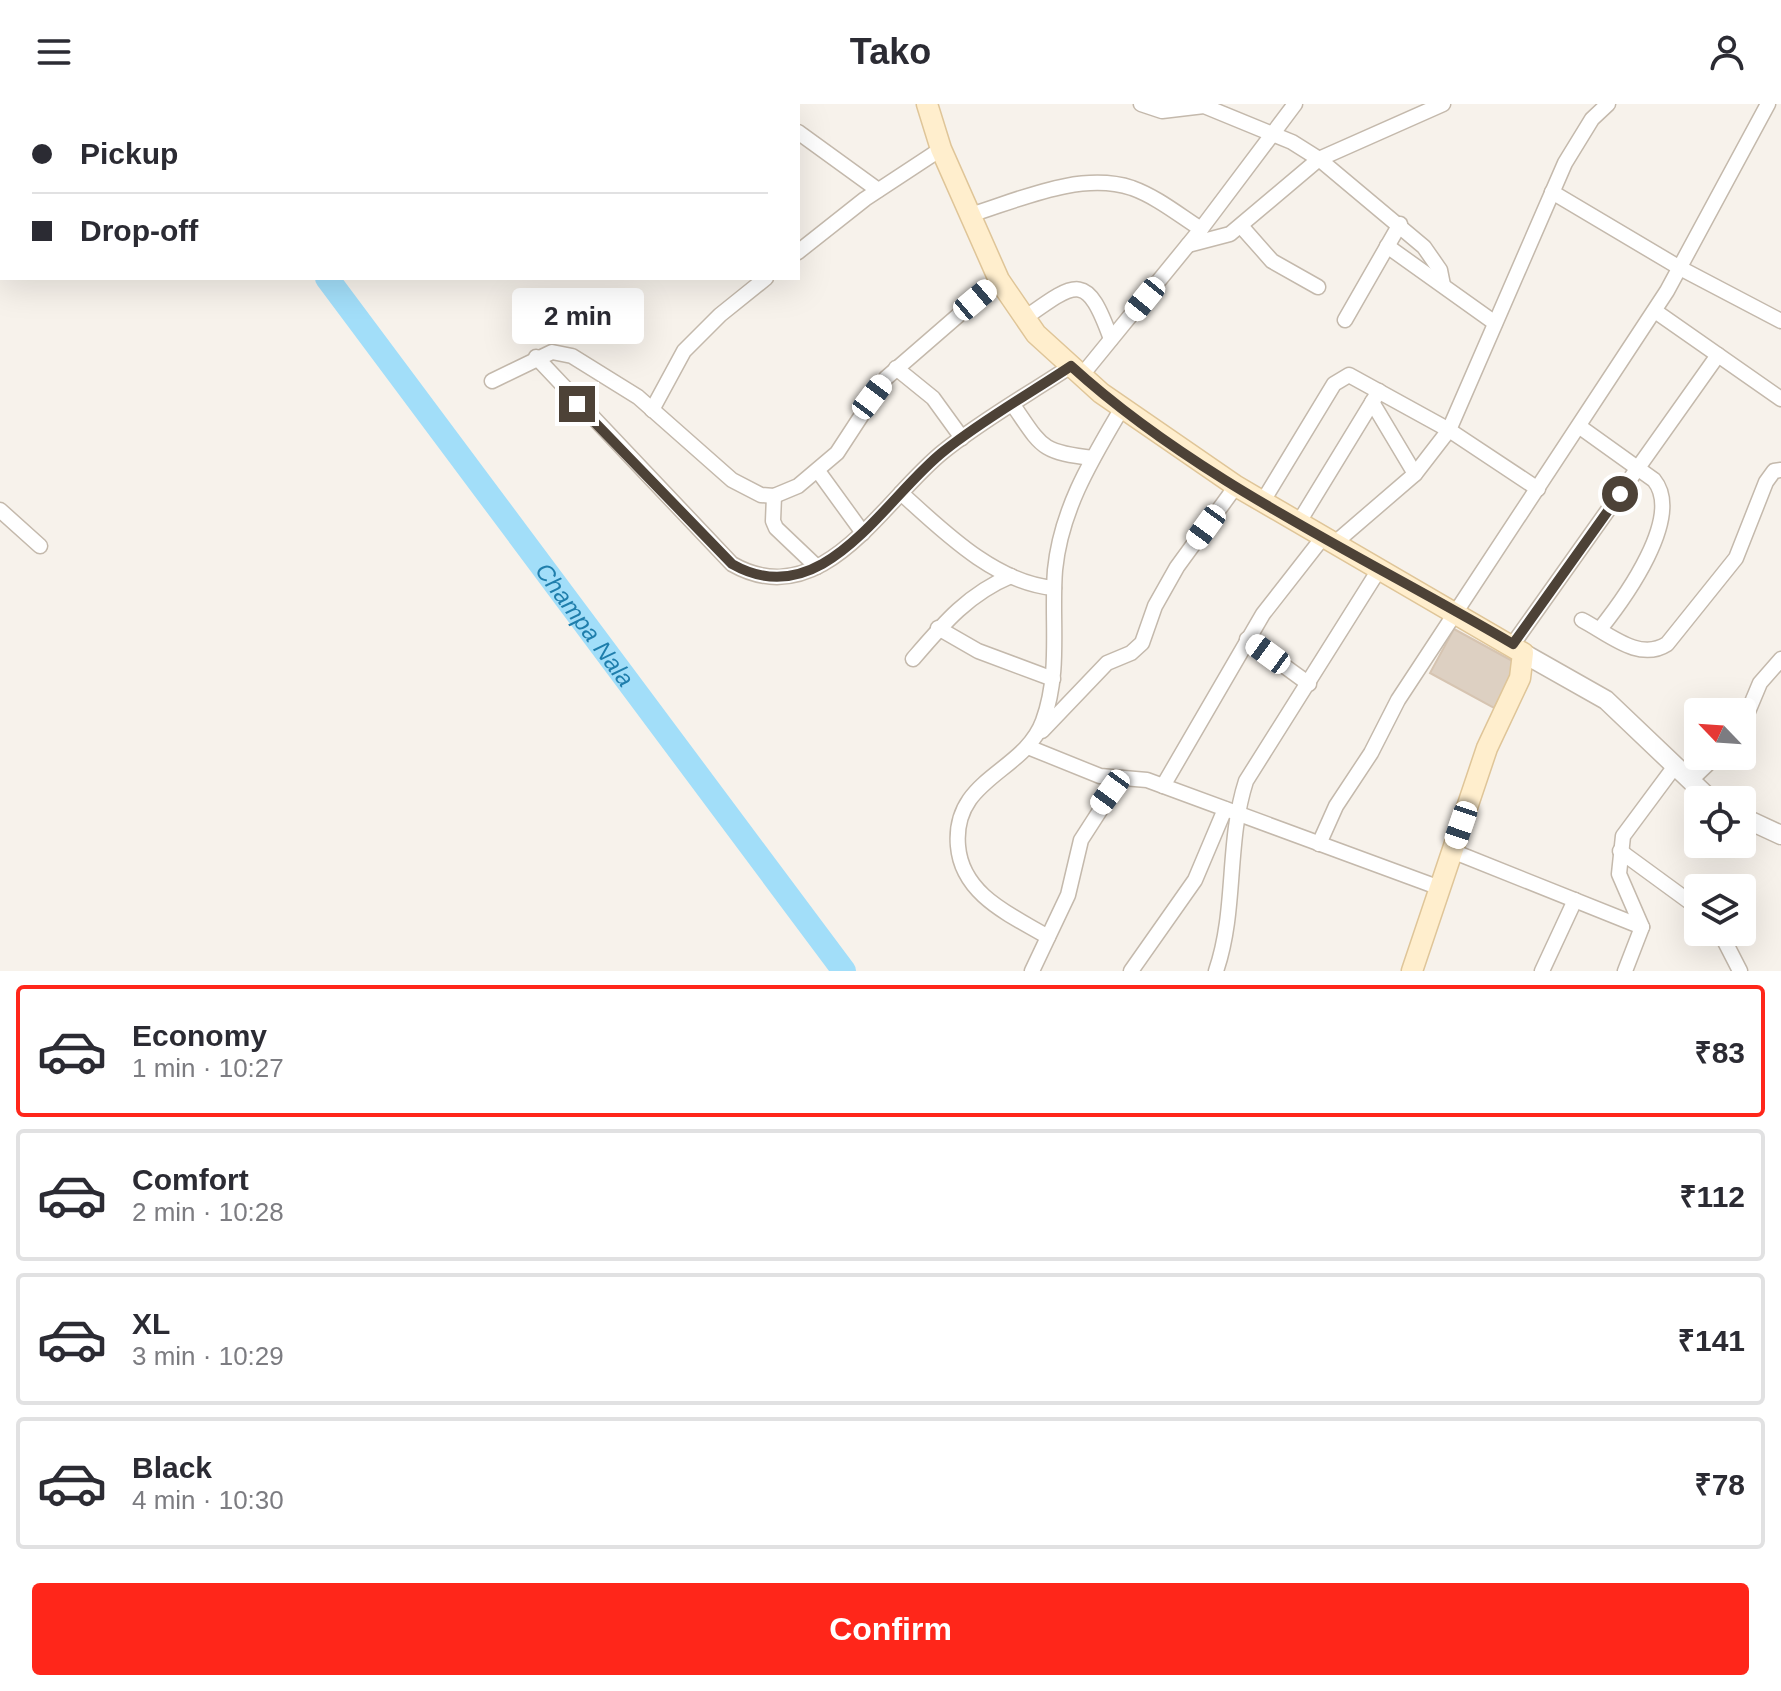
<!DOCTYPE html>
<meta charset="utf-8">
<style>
body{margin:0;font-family:Helvetica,sans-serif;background:#f7f7f7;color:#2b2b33;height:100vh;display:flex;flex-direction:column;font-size:30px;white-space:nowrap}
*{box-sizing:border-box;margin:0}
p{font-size:26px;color:#7c7c81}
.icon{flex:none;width:44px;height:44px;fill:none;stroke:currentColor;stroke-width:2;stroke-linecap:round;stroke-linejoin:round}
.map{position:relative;height:867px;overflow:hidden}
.side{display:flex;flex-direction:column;background:#fff;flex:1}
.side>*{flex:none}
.guide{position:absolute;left:0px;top:0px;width:800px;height:176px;box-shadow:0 8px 32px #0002;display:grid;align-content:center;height:176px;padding:0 32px;background:#fff}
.needle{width:52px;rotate:295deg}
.buttons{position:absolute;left:1684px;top:594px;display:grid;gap:16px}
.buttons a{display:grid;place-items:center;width:72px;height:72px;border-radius:8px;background:#fff;box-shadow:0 8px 32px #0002;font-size:40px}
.end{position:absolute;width:36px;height:36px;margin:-18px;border:10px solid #4d4237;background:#fff;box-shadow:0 0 0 4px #fff}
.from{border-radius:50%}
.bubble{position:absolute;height:56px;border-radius:8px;background:#fff;box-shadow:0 8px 32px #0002;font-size:26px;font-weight:700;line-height:56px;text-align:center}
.car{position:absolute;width:24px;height:48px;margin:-24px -12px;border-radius:10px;box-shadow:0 0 6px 2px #0007;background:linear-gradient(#fff 24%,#345 0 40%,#fff 0 76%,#345 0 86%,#fff 0)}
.guide b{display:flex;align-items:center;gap:28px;height:76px;font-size:30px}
.guide b+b{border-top:2px solid #e1e1e2}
.guide i{width:20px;height:20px;background:#2b2b33}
ul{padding:14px 0 0;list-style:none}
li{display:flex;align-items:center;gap:24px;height:132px;margin:0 16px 12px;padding:0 16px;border:4px solid #e1e1e2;border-radius:8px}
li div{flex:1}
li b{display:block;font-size:30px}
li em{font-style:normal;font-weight:700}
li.on{border-color:#ff261a}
li>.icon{width:72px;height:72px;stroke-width:1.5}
.button{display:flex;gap:16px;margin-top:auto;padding:16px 32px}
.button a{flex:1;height:92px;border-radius:8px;background:#ff261a;color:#fff;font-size:32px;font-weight:700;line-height:92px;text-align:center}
header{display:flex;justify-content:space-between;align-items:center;height:104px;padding:0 32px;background:#fff;font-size:36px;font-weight:700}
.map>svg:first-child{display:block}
</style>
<header><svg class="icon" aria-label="menu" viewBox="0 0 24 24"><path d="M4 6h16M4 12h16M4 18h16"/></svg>Tako<svg class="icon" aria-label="person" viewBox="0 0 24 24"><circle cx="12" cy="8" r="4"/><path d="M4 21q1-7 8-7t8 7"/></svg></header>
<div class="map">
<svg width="1781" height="867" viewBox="0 0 1781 867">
<rect width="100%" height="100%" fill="#f7f2eb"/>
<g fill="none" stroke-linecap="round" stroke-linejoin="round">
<!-- river -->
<g stroke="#a2def9" stroke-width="24">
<polyline points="197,0 198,2"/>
<path id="s1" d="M327,174L844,867"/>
</g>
</g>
<!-- building -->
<polygon fill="#ddd0c2" stroke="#d6c4b1" stroke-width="2" points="1454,525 1518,560 1494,604 1430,569"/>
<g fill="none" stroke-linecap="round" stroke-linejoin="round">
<defs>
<g id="minor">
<polyline points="538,0 540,2"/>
<polyline points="1141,0 1162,7 1204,2 1292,38 1319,55 1424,143 1440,166 1443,181"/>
<polyline points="519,2 519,0"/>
<polyline points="777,2 777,0"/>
<polyline points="798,28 878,86"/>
<polyline points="1552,88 1680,164 1781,217"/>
<path d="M970,111C1019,96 1080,67 1132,84C1157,93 1179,111 1201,125"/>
<polyline points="1241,122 1272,157 1318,183"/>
<polyline points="1188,141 1230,130 1319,55 1443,0"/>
<polyline points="1387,142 1495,219"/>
<polyline points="798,148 865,95 941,45"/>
<polyline points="1655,207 1781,295"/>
<path d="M1025,214C1078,176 1087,169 1111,235"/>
<polyline points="1345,216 1400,120"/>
<path d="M536,253L732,460C823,512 884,394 944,347C984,315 1029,290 1071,262"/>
<polyline points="896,264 933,294 962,334"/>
<polyline points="1082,271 1201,125 1295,0"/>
<polyline points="492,277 552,248 572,252 638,293 732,376 761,391 774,392 798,382 837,349 886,274 999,176"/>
<polyline points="1372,298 1415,370"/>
<path d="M1013,301C1042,343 1040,348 1093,354"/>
<polyline points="652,306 684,247 720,211 766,174"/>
<path d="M1580,323L1654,376C1684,413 1624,495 1600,525"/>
<polyline points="818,367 863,429"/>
<path d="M901,389C943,427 995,479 1054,484"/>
<polyline points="774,392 773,417 776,424 817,463"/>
<polyline points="1263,397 1334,280 1349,271 1449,326 1538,385"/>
<polyline points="0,406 40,442"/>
<polyline points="1299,418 1379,287"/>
<polyline points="1336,438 1415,370 1449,326 1565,59 1592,15 1608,0"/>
<path d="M1582,516C1609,530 1639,558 1667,540L1736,454L1766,378L1774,367L1781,366"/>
<polyline points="938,524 978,547 1053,575"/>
<polyline points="1247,535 1309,580"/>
<polyline points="1513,540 1718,251"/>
<path d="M913,555C943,520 968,490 1011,472"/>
<polyline points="1742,622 1760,579 1781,555"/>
<polyline points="1042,627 1107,559 1131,549 1142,539 1155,502 1177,463 1236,382"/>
<polyline points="1028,643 1100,672 1147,676 1440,784"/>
<polyline points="1690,677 1716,652"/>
<polyline points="1163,682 1263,510 1324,432"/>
<polyline points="1319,740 1336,702 1371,649 1398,596 1667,187 1768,0"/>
<polyline points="1452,747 1642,823"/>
<polyline points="1620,747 1698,804"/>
<polyline points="1720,828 1740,867"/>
<path d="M1048,833C1011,811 962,791 958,742C952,674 1024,669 1043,617C1061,567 1051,517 1055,466C1061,405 1092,355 1122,304"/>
<polyline points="1032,867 1068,791 1081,736 1121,674"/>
<polyline points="1131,867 1195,776 1225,705"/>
<path d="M1216,867C1237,806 1226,739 1246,677L1380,464"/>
<polyline points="1542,867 1575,796"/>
<polyline points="1625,867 1642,823 1619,770 1623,732 1675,662"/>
</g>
<g id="tertiary">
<polyline points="1523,549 1606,596 1711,696"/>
<polyline points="1742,713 1781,731"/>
</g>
<polyline id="secondary" points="927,0 941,45 999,176 1036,230 1101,289 1236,382 1523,549 1520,574 1487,644 1412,867"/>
</defs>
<!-- minor casing -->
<use href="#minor" stroke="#c4b9ac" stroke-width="17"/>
<!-- tertiary casing -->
<use href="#tertiary" stroke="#c4b9ac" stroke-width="21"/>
<!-- secondary casing -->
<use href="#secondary" stroke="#dfc598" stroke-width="23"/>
<!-- minor -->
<use href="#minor" stroke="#fff" stroke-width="14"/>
<!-- tertiary -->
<use href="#tertiary" stroke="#fff" stroke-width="18"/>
<!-- secondary -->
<use href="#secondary" stroke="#ffeecd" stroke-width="20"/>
</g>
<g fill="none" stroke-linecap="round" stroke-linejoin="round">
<!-- route -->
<path stroke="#4d4237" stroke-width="10" d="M577,300L732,460C823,512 884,394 944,347C984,315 1029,290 1071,262C1197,377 1367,454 1513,540L1620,390"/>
</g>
<g text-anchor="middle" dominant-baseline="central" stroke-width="6" stroke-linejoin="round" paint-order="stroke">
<!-- water labels -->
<g font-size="24" font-style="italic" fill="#1f7eac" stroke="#fff">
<text stroke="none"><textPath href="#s1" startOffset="432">Champa Nala</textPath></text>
</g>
</g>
</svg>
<div class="buttons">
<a><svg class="needle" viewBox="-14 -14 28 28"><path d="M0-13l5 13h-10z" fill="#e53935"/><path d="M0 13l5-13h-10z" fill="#7c7c81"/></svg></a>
<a><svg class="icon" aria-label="locate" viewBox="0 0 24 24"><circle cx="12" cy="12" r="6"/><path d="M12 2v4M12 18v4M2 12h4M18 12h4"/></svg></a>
<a><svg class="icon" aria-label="layers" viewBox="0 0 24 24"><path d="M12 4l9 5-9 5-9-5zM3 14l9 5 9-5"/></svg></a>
</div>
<i class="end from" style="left:1620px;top:390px"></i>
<i class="end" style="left:577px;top:300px"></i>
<div class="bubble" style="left:512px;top:184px;width:132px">2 min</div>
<i class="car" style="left:1145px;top:195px;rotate:219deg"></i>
<i class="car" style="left:975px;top:196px;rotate:50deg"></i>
<i class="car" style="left:872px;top:293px;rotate:37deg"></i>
<i class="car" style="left:1206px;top:423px;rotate:216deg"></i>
<i class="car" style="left:1268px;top:550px;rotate:306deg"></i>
<i class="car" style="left:1110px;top:688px;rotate:216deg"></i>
<i class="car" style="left:1461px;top:721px;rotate:199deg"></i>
<div class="guide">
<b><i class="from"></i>Pickup</b>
<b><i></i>Drop-off</b>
</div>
</div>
<section class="side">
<ul>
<li class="on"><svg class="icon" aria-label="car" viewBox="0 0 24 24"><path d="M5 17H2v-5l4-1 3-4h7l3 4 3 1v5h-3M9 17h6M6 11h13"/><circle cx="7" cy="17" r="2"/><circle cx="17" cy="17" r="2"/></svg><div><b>Economy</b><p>1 min · 10:27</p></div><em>₹83</em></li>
<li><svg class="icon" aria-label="car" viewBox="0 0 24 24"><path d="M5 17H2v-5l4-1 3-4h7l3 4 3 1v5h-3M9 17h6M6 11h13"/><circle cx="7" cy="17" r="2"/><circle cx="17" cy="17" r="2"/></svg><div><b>Comfort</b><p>2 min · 10:28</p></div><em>₹112</em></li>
<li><svg class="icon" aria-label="car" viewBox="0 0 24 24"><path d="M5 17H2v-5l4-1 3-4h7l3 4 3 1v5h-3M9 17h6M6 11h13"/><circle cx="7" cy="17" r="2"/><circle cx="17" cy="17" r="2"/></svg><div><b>XL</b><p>3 min · 10:29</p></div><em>₹141</em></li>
<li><svg class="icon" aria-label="car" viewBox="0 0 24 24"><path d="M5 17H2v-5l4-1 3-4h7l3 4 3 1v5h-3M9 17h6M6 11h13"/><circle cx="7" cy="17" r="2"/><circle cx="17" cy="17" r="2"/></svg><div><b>Black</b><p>4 min · 10:30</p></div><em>₹78</em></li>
</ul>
<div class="button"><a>Confirm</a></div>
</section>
